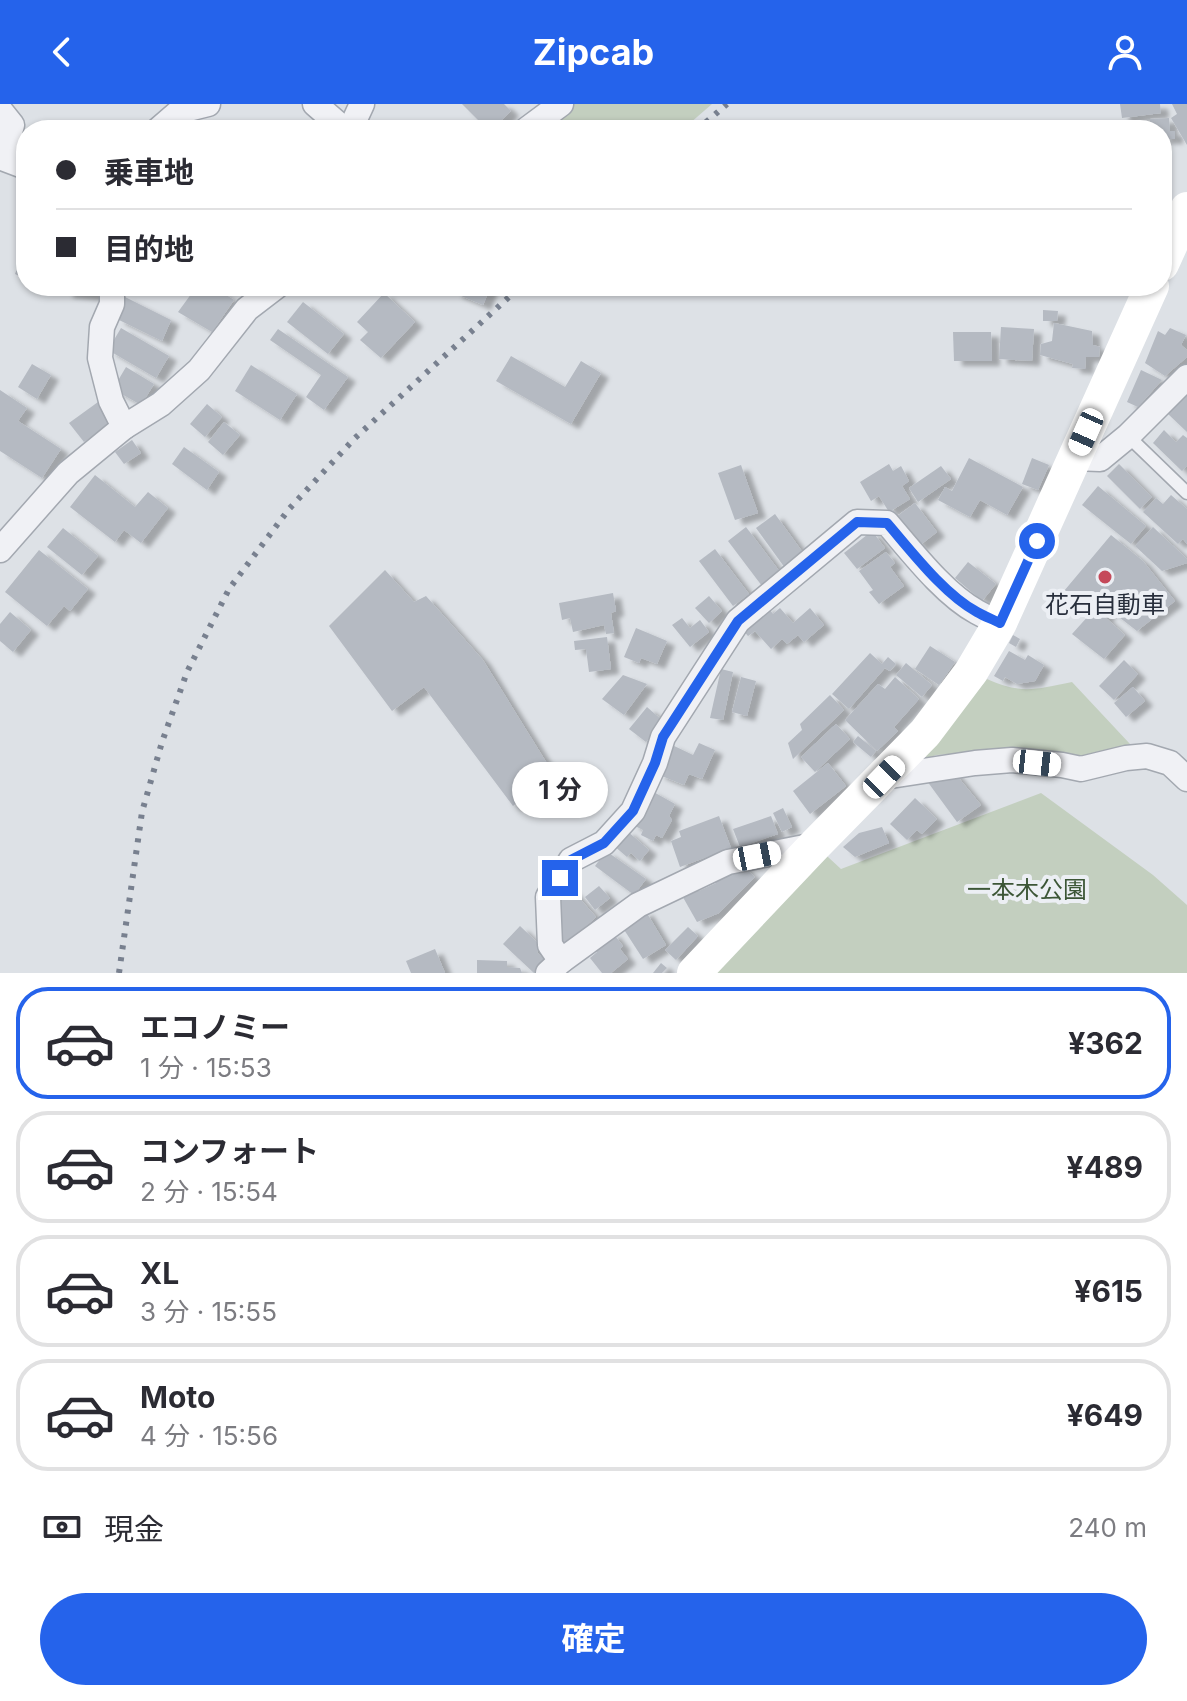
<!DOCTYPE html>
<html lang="ja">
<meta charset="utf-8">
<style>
body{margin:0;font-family:Inter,"Noto Sans JP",sans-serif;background:#f2f2f3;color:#2b2b33;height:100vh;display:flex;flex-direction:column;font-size:30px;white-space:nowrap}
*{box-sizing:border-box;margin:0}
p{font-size:26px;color:#7c7c81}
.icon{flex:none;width:44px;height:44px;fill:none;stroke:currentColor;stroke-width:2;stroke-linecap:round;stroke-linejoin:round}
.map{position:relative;height:869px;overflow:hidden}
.sheet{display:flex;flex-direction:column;background:#fff;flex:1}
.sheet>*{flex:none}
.hud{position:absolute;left:16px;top:16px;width:1156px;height:176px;border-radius:32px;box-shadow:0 2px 6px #0004;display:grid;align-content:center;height:176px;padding:0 40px;background:#fff}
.end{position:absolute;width:36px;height:36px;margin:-18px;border:10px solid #2563eb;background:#fff;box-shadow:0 0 0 4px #fff}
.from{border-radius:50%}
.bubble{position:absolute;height:56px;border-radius:28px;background:#fff;box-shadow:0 2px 6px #0004;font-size:26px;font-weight:700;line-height:56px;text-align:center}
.car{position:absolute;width:24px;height:48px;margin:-24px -12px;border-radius:10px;box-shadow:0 0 6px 2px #0007;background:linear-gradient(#fff 24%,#345 0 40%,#fff 0 76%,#345 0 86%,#fff 0)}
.hud b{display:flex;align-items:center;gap:28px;height:76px;font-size:30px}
.hud b+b{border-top:2px solid #e1e1e2}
.hud i{width:20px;height:20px;background:#2b2b33}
ul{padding:14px 0 0;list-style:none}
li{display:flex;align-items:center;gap:24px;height:112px;margin:0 16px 12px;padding:0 24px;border:4px solid #e1e1e2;border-radius:32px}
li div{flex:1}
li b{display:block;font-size:30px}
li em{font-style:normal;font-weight:700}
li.selected{border-color:#2563eb}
li>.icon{width:72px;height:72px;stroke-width:1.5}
.pay{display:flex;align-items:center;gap:20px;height:88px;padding:0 40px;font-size:30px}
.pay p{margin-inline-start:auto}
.action{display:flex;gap:16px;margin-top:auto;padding:16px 40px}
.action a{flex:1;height:92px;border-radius:48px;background:#2563eb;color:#fff;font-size:32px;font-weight:700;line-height:92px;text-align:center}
header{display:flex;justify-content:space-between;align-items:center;height:104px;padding:0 40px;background:#2563eb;color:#fff;font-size:36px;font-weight:700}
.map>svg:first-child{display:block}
</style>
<header><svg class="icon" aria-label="back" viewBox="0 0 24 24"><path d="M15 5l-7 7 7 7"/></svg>Zipcab<svg class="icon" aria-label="person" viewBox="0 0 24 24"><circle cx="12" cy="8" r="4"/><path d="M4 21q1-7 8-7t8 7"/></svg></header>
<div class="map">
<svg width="1187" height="869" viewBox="0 0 1187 869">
<defs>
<filter id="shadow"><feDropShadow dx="8" dy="5" stdDeviation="2" flood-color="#0004"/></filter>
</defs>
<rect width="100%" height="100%" fill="#dde1e6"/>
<!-- green -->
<g fill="#c3cfbf">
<polygon points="572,0 712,0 682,26 541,26"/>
<path d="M987,575C1023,591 1035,585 1072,578L1130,640L1080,653L1010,646L936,651L928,654L925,652Z"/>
<polygon points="1041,689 1153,771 1187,801 1187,869 694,869 815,741 841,765"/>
</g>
<!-- building -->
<g fill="#b5bac2" filter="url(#shadow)">
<polygon points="462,0 504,0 511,7 492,26 488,26"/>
<polygon points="1120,0 1160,0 1161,9 1122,14"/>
<polygon points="1172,0 1187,0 1187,41 1171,14 1177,10"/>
<polygon points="1169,14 1170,27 1175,27 1175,35 1162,35 1162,26 1150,26 1150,15"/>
<polygon points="26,142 26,175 15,170"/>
<polygon points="66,182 96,182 95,192 65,189"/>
<polygon points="197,182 212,182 234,196 212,228 178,208"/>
<polygon points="457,182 491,182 483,201 454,189"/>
<polygon points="384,189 415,218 381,254 360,236 368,228 357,218"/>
<polygon points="125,193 171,216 162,237 117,215"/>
<polygon points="303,198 344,230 328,250 287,218"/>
<polygon points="1043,206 1058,207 1057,217 1043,217"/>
<polygon points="1054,219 1092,227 1093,241 1100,243 1099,253 1086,253 1085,265 1072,264 1073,260 1040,251 1041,240 1052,237"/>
<polygon points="1001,223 1034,225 1032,257 999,255"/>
<polygon points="121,224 169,252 156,274 108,246"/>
<polygon points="1170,224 1186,231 1181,241 1187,246 1187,253 1165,272 1145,259 1158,227 1165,231"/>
<polygon points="278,225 348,273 324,306 306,293 321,271 270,236"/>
<polygon points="953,228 991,228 992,257 954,257"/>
<polygon points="511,252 565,283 581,257 601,269 571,320 496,277"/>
<polygon points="32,260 51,271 37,295 18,283"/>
<polygon points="251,261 297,290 280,316 235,287"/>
<polygon points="126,263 154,280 141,301 113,285"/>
<polygon points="1141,266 1162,276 1138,303 1127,298"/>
<polygon points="0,286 27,304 18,317 61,345 42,374 0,347"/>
<polygon points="1187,287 1187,328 1167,309"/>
<polygon points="98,298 112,317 84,338 69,319"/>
<polygon points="207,300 222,313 205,333 190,320"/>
<polygon points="224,318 240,331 223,351 208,338"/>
<polygon points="1164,326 1176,338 1183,331 1187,334 1187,362 1182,367 1153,339"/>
<polygon points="132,336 141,349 124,360 115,348"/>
<polygon points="184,343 219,368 207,386 172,360"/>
<polygon points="969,354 1023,383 1007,411 980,396 970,413 938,396 945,383 952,387"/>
<polygon points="1032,354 1049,361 1038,386 1022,380"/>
<polygon points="889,360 893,367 901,362 909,377 902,382 910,395 889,408 879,392 871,397 860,378"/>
<polygon points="1119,360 1152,393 1140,405 1107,372"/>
<polygon points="741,361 758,409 735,416 718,369"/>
<polygon points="941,362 951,375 918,398 909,384"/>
<polygon points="95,371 135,403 148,388 168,404 141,439 124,426 115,438 70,403"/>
<polygon points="1098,382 1146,422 1131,440 1082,401"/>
<polygon points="1171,391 1187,405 1187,440 1183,435 1178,440 1143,408 1156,394 1163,400"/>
<polygon points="915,399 937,428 919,442 896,413"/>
<polygon points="775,410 804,450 785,464 756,424"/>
<polygon points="746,423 780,468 762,482 728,437"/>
<polygon points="1153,423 1187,455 1187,459 1162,467 1135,442"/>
<polygon points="63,424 98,452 82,471 47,443"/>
<polygon points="872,427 885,444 857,465 844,449"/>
<polygon points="1111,431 1143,457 1175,497 1137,527 1110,506 1105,513 1125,531 1104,555 1072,530 1090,510 1064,487"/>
<polygon points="715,445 749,490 733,502 699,457"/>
<polygon points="39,446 88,485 70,507 64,502 47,522 5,488"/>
<polygon points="886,448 895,459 890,463 904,482 879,500 869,488 873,486 859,467"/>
<polygon points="968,458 996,480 982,497 955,474"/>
<polygon points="385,466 414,498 426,492 483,556 548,661 533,685 513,702 424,583 392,607 329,522"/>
<polygon points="613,489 616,507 611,509 614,529 606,530 604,521 573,528 570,514 562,516 559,499"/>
<polygon points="709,492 722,507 709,519 695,504"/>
<polygon points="767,502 773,510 780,504 793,519 810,504 824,521 804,538 798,531 787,540 782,535 771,545 755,527 748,532 741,524"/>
<polygon points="10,508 31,526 13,548 0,537 0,520"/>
<polygon points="682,514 690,524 700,516 709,528 690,543 672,521"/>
<polygon points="636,524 667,537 657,560 641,554 639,559 624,553"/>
<polygon points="1013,531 1020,535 1016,543 1009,539"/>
<polygon points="607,533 611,565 589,568 586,545 575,546 574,537"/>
<polygon points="930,542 955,558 939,581 915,565"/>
<polygon points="1009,547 1025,556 1028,551 1044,561 1035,577 1017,580 1005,573 1003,577 994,572"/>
<polygon points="870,549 882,560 888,553 896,560 890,567 885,564 849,605 832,590"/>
<polygon points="1124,556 1138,570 1114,596 1099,582"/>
<polygon points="906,559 932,581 922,593 896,571"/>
<polygon points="721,565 733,568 723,616 710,614"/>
<polygon points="623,571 647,580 624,611 602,595"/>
<polygon points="741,573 756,577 747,612 732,608"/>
<polygon points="895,573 919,595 894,623 898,627 877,647 845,616 878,580 885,585"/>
<polygon points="1133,583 1145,597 1126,613 1114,599"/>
<polygon points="830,591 844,606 793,655 788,639 802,626 800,620"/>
<polygon points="647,603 663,617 646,638 629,625"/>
<polygon points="836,620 850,635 815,668 801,653"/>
<polygon points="858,632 876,647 871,653 853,638"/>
<polygon points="699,639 715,646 702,675 689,670 684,681 657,670 670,640 693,651"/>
<polygon points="828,659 846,682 810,710 793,687"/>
<polygon points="953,667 981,701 957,718 927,677"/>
<polygon points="650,686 675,700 669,712 672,716 662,734 656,731 653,737 641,731 643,726 631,720"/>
<polygon points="915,694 937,715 922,730 917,726 907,736 890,720"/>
<polygon points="783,704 792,723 782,728 773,709"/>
<polygon points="719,712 731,744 680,763 671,737 681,733 679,727"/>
<polygon points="771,712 778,730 740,743 733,725"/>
<polygon points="882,723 889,739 855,753 843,743 859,729"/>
<polygon points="626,726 649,746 640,757 631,749 627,753 613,741"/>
<polygon points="606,747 646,775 634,791 595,762"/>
<polygon points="739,759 755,773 719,809 697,818 680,788 696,780 699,787 716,779 709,772"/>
<polygon points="566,779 596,813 561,845 554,793"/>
<polygon points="599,782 610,794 595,806 585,793"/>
<polygon points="645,806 666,841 643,855 621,821"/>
<polygon points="520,822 542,843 537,848 546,857 534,869 503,840"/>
<polygon points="688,823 698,832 676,856 665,846"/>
<polygon points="612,828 623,842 620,845 628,855 611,869 602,869 590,854 597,848 593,843"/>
<polygon points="435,845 445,869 411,869 406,857"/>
<polygon points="477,856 507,857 507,863 520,864 522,869 477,869"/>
<polygon points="661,859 667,864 662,869 653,869"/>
</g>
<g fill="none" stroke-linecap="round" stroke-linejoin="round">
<defs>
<polyline id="lane" points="1128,332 1187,389"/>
<g id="street">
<polyline points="315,0 345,26"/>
<polyline points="0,6 12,21 2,54 26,63"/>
<polyline points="158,26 180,7 208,0"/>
<polyline points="350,26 362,0"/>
<polyline points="526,26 561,0"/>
<polyline points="112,182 112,200 102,223 100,254 111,297 124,323"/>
<polyline points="1074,354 1100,355 1128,332 1187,273"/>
<polyline points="0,446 68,369 124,323 161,300 199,266 247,205 277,182"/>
<polyline points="884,673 975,659 1012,656 1062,661 1081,665 1126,654 1147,652 1170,659 1187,675"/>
<path d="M561,857L550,841L548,793L571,756L604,739L633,707L655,659L663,633L738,517L857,418L887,419C912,448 944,490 977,508C984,512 992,516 1000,519"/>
<polyline points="548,869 561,857 638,801 728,758 815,741"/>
</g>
</defs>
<!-- lane casing -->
<use href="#lane" stroke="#a3a8b0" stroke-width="15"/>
<!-- street casing -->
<use href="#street" stroke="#a3a8b0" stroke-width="27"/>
<!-- lane -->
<use href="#lane" stroke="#f0f1f5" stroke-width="12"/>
<!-- street -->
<use href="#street" stroke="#f0f1f5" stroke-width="24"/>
<!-- secondary -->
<g stroke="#fff" stroke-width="34">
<polyline points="1162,160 1187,105"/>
<polyline points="694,869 815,741 925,629 971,568 1000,519 1152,182"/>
</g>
<!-- rail -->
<g stroke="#78808f" stroke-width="6" stroke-dasharray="4 8" stroke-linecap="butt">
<polyline points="697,26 727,0"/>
<polyline points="119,869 142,708 162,638 187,568 229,485 289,405 355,334 521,182"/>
</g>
</g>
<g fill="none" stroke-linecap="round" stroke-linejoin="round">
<!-- route -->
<path stroke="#2563eb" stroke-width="10" d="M560,774L571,756L604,739L633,707L655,659L663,633L738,517L857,418L887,419C912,448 944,490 977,508C984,512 992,515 1000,519L1037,437"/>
</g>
<!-- markers -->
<circle fill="#c5495a" stroke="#eceff4" stroke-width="3" cx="1105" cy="473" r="8"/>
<g text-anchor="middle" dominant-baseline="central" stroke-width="8" stroke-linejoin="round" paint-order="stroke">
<!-- poi labels -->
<g font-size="24" fill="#282f3c" stroke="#eceff4">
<text x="1105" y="500">花石自動車</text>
</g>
<!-- park labels -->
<g font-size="24" fill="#3c5636" stroke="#eceff4">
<text x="1027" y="785">一本木公園</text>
</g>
</g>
</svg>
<i class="end from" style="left:1037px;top:437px"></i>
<i class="end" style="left:560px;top:774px"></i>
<div class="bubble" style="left:512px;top:658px;width:96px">1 分</div>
<i class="car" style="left:1086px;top:328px;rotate:204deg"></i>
<i class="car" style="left:1037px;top:659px;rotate:96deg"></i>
<i class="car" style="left:884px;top:673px;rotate:44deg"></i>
<i class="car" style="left:757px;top:752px;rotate:79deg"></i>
<div class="hud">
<b><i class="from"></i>乗車地</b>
<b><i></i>目的地</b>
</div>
</div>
<section class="sheet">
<ul>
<li class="selected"><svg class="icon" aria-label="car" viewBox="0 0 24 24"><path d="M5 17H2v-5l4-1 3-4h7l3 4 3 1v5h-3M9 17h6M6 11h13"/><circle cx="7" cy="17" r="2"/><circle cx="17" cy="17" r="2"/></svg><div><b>エコノミー</b><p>1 分 · 15:53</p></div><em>¥362</em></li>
<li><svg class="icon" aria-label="car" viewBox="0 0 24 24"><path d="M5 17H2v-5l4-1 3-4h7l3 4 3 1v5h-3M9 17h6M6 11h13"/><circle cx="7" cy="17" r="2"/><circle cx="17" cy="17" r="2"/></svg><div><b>コンフォート</b><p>2 分 · 15:54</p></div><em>¥489</em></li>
<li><svg class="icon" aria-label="car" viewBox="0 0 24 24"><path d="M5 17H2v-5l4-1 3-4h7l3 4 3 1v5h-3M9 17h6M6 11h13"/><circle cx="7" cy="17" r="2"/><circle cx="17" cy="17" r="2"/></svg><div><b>XL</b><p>3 分 · 15:55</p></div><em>¥615</em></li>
<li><svg class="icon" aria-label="car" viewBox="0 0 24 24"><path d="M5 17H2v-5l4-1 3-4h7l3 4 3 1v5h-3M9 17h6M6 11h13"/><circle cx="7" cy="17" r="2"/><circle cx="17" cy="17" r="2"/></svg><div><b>Moto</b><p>4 分 · 15:56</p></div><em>¥649</em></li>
</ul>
<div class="pay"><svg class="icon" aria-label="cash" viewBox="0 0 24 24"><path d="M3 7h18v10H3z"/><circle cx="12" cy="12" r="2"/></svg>現金<p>240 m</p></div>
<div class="action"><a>確定</a></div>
</section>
